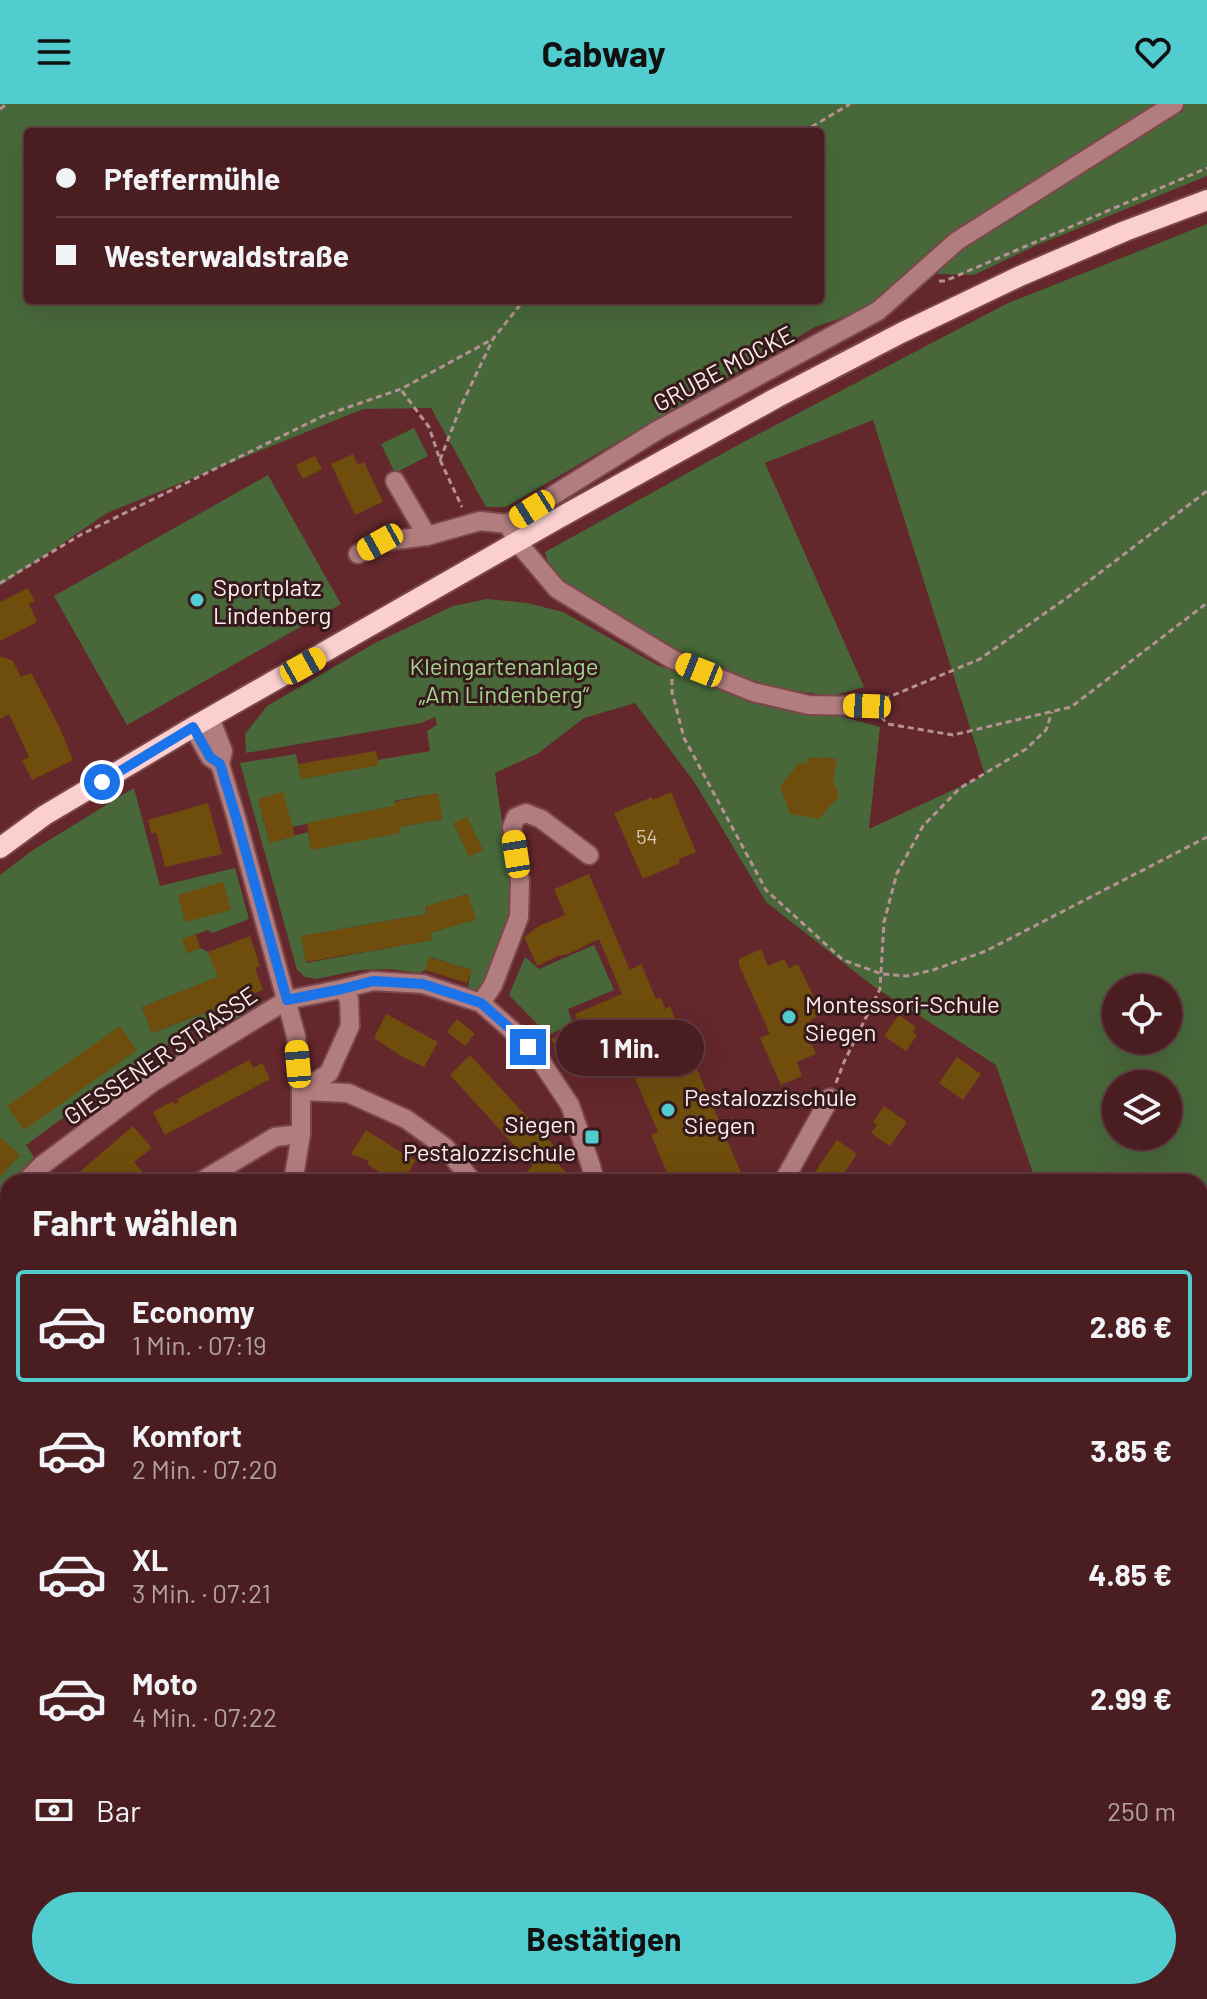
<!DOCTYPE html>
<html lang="de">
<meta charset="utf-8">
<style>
body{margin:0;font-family:Barlow,sans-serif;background:#542a2e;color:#f1f3f6;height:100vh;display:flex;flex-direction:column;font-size:30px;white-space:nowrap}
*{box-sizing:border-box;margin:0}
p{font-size:26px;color:#b2a2a5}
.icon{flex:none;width:44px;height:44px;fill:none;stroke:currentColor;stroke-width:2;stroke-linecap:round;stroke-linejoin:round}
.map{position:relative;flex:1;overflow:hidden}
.panel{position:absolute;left:0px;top:1070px;width:1208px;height:826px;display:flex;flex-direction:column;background:#4a1d21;border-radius:24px 24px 0 0;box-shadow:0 8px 32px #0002,0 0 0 2px #613b3f}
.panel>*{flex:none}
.top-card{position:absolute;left:24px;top:24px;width:800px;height:176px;border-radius:8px;box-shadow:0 8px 32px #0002,0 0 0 2px #613b3f;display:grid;align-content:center;height:176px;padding:0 32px;background:#4a1d21}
.controls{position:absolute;left:1102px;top:870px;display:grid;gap:16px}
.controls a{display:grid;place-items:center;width:80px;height:80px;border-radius:50%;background:#4a1d21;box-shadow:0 8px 32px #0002,0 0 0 2px #613b3f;font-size:40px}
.end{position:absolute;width:36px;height:36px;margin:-18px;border:10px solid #1a73e8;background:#fff;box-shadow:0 0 0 4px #fff}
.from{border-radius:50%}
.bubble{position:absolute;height:56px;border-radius:28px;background:#4a1d21;box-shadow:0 8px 32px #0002,0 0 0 2px #613b3f;font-size:26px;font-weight:700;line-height:56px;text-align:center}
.car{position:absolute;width:24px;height:48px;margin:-24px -12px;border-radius:10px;box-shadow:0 0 6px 2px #0007;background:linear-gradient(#f5c518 24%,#345 0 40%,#f5c518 0 76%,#345 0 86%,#f5c518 0)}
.top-card b{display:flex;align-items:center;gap:28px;height:76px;font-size:30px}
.top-card b+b{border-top:2px solid #613b3f}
.top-card i{width:20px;height:20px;background:#f1f3f6}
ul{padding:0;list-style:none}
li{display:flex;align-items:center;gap:24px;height:112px;margin:0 16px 12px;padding:0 16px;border:4px solid transparent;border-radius:8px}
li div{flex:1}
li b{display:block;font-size:30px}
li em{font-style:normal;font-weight:700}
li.active{border-color:#52cdcf}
li>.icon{width:72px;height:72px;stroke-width:1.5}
h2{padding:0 32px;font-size:36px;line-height:96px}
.pay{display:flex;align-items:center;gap:20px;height:88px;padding:0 32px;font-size:30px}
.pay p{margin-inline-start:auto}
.button{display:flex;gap:16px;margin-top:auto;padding:16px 32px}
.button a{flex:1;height:92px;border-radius:48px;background:#52cdcf;color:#111;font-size:32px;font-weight:700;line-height:92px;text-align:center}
header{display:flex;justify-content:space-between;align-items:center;height:104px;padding:0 32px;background:#52cdcf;color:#111;font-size:36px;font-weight:700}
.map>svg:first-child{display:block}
</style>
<header><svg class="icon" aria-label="menu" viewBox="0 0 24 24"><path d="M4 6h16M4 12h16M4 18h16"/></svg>Cabway<svg class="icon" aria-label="heart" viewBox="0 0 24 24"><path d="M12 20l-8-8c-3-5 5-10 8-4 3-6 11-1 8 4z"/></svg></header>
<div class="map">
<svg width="1207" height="1895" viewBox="0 0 1207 1895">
<rect width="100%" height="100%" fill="#63272c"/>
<!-- green -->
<g fill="#48683a" fill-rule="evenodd">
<path d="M0,0H1207V72L1035,142L974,171L938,170L924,155L889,188L854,210L815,223L506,403H486L431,304L363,305L107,409L0,482ZM28,28H820V196H28Z"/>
<path d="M1207,120V1172L1200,1187V1078H1036L996,961L873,882L766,798L695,679L635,599L584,614L537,650L495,669L515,809L494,866L478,887L472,886L468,883L471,866L430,853L425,866L420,869L390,865L360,866L316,875L305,873L297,866L240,659L296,650L301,675L378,661V656L430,647L427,627L437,621L435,613L421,619L246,649L245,630L267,602L375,539L453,502L487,495L527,499L563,508L659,562L880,623L869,725L985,671L873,316L765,359L864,583L832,592L774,584L679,549L552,473L545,448L738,341L1006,200ZM438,689L442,715L399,723L311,744L308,728L270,739L262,711L292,723L394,702V697ZM467,790L476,815L430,829L431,836L306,859L302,832L427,810L426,803ZM1116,884H1168V936H1116ZM1116,980H1168V1032H1116Z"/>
<polygon points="414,324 428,352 395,369 381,340"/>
<polygon points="268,371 341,500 127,621 54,492"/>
<polygon points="134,684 160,782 235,764 249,815 213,829 208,826 183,835 188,849 200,844 208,848 214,861 255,845 254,848 226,870 142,903 152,929 238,896 247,909 230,919 223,908 139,958 26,1041 34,1053 11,1078 8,1078 8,1082 0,1092 0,771 33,746"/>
<polygon points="594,841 614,886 568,905 573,920 548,931 509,891 525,853 539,865"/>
<polygon points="1207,1783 1207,1895 1160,1895 1163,1888 1200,1888 1200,1800"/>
</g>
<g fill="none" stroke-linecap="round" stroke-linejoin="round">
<!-- stream -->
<polyline stroke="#8b9fc1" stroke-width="5" points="1200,1332 1207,1307"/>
</g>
<!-- building -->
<g fill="#6f4d0d">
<polygon points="353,350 358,361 364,358 383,398 355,411 331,360"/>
<polygon points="315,352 322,365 303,375 296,361"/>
<polygon points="28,484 35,497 29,500 37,518 0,537 0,498"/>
<polygon points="0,552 13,557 21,573 31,569 58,620 73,656 32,676 22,656 29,653 9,610 0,615"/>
<polygon points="376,647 379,661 301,675 298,660"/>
<polygon points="808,653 821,655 821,653 837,655 833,676 839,692 819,715 790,710 780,682 799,659 807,660"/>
<polygon points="283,688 295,732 270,739 258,695"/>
<polygon points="671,688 696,748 679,755 680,759 643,775 614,709 652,693 653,696"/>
<polygon points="438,689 443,715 399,723 400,729 311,746 307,719 394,702 394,698"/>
<polygon points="208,699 222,750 165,763 156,728 151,730 148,716"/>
<polygon points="467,713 483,746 469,753 453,719"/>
<polygon points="589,770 630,866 641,860 656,895 661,893 665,905 670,902 745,1078 720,1078 718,1074 708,1078 671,1078 651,1031 658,1028 619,938 590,949 592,954 579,955 568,952 561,948 551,935 581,925 575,910 622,890 599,835 568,850 558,852 537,862 524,833 539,822 565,811 554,785"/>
<polygon points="223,778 231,806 185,818 178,791"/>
<polygon points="468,790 476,815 430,829 432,836 306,858 301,832 427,810 426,802"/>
<polygon points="196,830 200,844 187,849 182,835"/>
<polygon points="250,832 260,862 255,864 263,886 152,929 142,903 218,873 208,848"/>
<polygon points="761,845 768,862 784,855 789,864 798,860 822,910 810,916 815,925 806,929 816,950 797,958 802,972 781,981 760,934 770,930 739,861 739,855"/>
<polygon points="429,853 472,866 467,879 425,866"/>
<polygon points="386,910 438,938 424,963 401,952 374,934"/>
<polygon points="899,911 916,923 913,928 917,931 906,947 884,932"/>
<polygon points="457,915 475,930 465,942 447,928"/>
<polygon points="120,922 137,946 24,1026 7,1002"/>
<polygon points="470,951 555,1043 548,1049 575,1078 535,1078 526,1068 533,1062 450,971"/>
<polygon points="957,953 981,970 963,996 939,979"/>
<polygon points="249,956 253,964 262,959 270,975 165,1031 153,1008 173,997 175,1000 179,998 177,995"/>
<polygon points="884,1002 907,1018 890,1042 871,1029 877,1021 873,1018"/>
<polygon points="133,1022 152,1044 134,1058 151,1078 68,1078"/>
<polygon points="366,1026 407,1052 416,1056 402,1078 390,1078 383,1070 367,1060 369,1057 351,1050"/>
<polygon points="0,1033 20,1051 0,1073"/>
<polygon points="837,1036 857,1050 838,1078 831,1078 815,1068"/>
</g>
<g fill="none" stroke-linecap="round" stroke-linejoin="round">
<defs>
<g id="minor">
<polyline points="395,377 427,432"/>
<polyline points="507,420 658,326 878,207 957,137 1174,0"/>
<polyline points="511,426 518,439 557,485 672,555 753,588 809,601 867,602"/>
<polyline points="358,450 380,438 427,432 480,417 507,420"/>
<polyline points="210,614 223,647 220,660 236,713 296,932 301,987 301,1030 293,1078"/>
<polyline points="193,623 210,653 220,660"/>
<polyline points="481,899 493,881 519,813 520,777 512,723 516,713 526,709 541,715 589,751"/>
<polyline points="301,987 348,989 406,1015 445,1043 473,1078"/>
<polyline points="301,987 329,969 350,922 349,895 342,885"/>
<polyline points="25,1078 41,1062 153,978 287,896 342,885 373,877 423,880 481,899 515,929 540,956 570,1001 591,1062 595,1078"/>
<polyline points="200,1078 275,1033 301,1030"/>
<polyline points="783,1078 830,994"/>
<polyline points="0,1108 8,1099"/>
<polyline points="1200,1213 1207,1194"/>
<polyline points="0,1349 8,1333"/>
<polyline points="0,1556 8,1561"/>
<polyline points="0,1618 8,1603"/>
<polyline points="0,1705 8,1710"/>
<polyline points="0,1819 8,1821"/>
<polyline points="0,1843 8,1850"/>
<polyline points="57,1888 66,1895"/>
<polyline points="308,1888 311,1895"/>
<polyline points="1046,1888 1054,1895"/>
<polyline points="335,1895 355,1888"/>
<polyline points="714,1895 721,1888"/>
<polyline points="895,1895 902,1888"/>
<polyline points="1005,1895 1011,1888"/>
</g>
<polyline id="major" points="0,744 45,711 193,623 557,415 776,294 901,229 1020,172 1125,127 1207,96"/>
</defs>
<!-- minor casing -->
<use href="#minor" stroke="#7c474b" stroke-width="22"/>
<!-- major casing -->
<use href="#major" stroke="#7c474b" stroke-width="24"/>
<!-- path -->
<g stroke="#b69294" stroke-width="3" stroke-dasharray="6 4" stroke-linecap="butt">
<polyline points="0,5 7,0"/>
<polyline points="803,28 850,0"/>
<polyline points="939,177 945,177 1207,64"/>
<polyline points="402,287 429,323 440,356 462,403"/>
<polyline points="440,356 461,302 493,235 524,196"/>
<polyline points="0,479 82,430 323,312 401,285 493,235"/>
<polyline points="672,575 672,588 684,634 766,786 843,856 882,870 907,872 933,866 986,847 1207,733"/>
<polyline points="884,595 980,555 1068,493 1207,387"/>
<polyline points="881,613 888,620 953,631 1071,603 1207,499"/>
<polyline points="836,979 844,958 880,885 884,818 897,769 923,722 960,684 1026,645 1046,626 1052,608"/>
<polyline points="1200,1125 1207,1109"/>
<polyline points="116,1895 117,1888"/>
</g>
<!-- minor -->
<use href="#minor" stroke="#b17d7e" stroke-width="18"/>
<!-- major -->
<use href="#major" stroke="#fbcfcf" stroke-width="20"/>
</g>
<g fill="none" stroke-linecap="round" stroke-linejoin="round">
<!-- route -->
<polyline stroke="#1a73e8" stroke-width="10" points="102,678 193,623 210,653 220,660 236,713 287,896 342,885 373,877 423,880 481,899 515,929 528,943"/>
</g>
<!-- markers -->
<g fill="#52cdcf" stroke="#371b1c" stroke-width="3">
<circle cx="197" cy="496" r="8"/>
<circle cx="789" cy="913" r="8"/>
<circle cx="668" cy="1006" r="8"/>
<rect x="584" y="1025" width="16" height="16" rx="4"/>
</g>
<g text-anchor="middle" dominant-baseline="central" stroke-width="6" stroke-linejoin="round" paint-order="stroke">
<!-- number labels -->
<g font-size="20" fill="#dac6b6">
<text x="647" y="732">54</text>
</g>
<!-- street labels -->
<g font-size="24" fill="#feeeee" stroke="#371b1c">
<text transform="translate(723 264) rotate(-28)">GRUBE MOCKE</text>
<text transform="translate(160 951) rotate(-34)">GIESSENER STRASSE</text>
</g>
<!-- poi labels -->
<g font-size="24" fill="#feeeee" stroke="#371b1c" text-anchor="start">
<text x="213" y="482">Sportplatz<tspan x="213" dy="28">Lindenberg</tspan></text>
<text x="805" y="899">Montessori-Schule<tspan x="805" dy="28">Siegen</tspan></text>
<text x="684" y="992">Pestalozzischule<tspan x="684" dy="28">Siegen</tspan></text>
<text x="576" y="1019" text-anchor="end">Siegen<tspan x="576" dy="28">Pestalozzischule</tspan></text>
</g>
<!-- park labels -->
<g font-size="24" fill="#a0d68b" stroke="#371b1c">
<text x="504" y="561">Kleingartenanlage<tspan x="504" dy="28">„Am Lindenberg“</tspan></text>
</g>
</g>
</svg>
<div class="controls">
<a><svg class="icon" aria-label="locate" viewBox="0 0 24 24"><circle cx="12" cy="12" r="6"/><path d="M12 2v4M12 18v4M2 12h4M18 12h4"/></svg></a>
<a><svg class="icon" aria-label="layers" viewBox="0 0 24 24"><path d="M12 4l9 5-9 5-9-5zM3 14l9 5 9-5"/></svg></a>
</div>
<i class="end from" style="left:102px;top:678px"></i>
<i class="end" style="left:528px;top:943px"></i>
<div class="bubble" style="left:556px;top:916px;width:148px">1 Min.</div>
<i class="car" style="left:532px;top:405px;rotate:238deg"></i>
<i class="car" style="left:380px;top:438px;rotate:241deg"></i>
<i class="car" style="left:303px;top:562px;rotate:61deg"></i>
<i class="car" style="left:699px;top:566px;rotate:292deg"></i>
<i class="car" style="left:867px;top:602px;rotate:272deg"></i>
<i class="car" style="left:516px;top:750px;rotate:351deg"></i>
<i class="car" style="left:298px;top:960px;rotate:355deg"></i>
<div class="top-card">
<b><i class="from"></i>Pfeffermühle</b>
<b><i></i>Westerwaldstraße</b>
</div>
<section class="panel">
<h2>Fahrt wählen</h2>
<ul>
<li class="active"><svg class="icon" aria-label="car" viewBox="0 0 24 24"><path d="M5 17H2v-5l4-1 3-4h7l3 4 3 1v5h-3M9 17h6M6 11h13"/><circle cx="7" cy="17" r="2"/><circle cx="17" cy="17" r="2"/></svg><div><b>Economy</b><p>1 Min. · 07:19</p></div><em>2.86 €</em></li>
<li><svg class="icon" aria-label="car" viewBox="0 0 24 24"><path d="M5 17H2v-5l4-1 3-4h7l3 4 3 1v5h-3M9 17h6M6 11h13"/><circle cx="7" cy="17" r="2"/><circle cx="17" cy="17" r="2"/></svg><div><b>Komfort</b><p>2 Min. · 07:20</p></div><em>3.85 €</em></li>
<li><svg class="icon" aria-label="car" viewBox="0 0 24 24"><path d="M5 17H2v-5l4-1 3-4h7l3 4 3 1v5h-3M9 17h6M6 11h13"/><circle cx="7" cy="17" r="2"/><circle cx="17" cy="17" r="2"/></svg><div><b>XL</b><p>3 Min. · 07:21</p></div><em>4.85 €</em></li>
<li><svg class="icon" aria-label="car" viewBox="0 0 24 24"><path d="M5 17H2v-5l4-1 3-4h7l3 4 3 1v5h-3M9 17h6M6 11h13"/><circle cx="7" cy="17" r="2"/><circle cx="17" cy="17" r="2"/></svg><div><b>Moto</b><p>4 Min. · 07:22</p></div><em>2.99 €</em></li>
</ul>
<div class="pay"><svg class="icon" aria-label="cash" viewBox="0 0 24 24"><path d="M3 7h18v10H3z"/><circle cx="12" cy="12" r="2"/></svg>Bar<p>250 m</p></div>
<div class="button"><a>Bestätigen</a></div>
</section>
</div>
